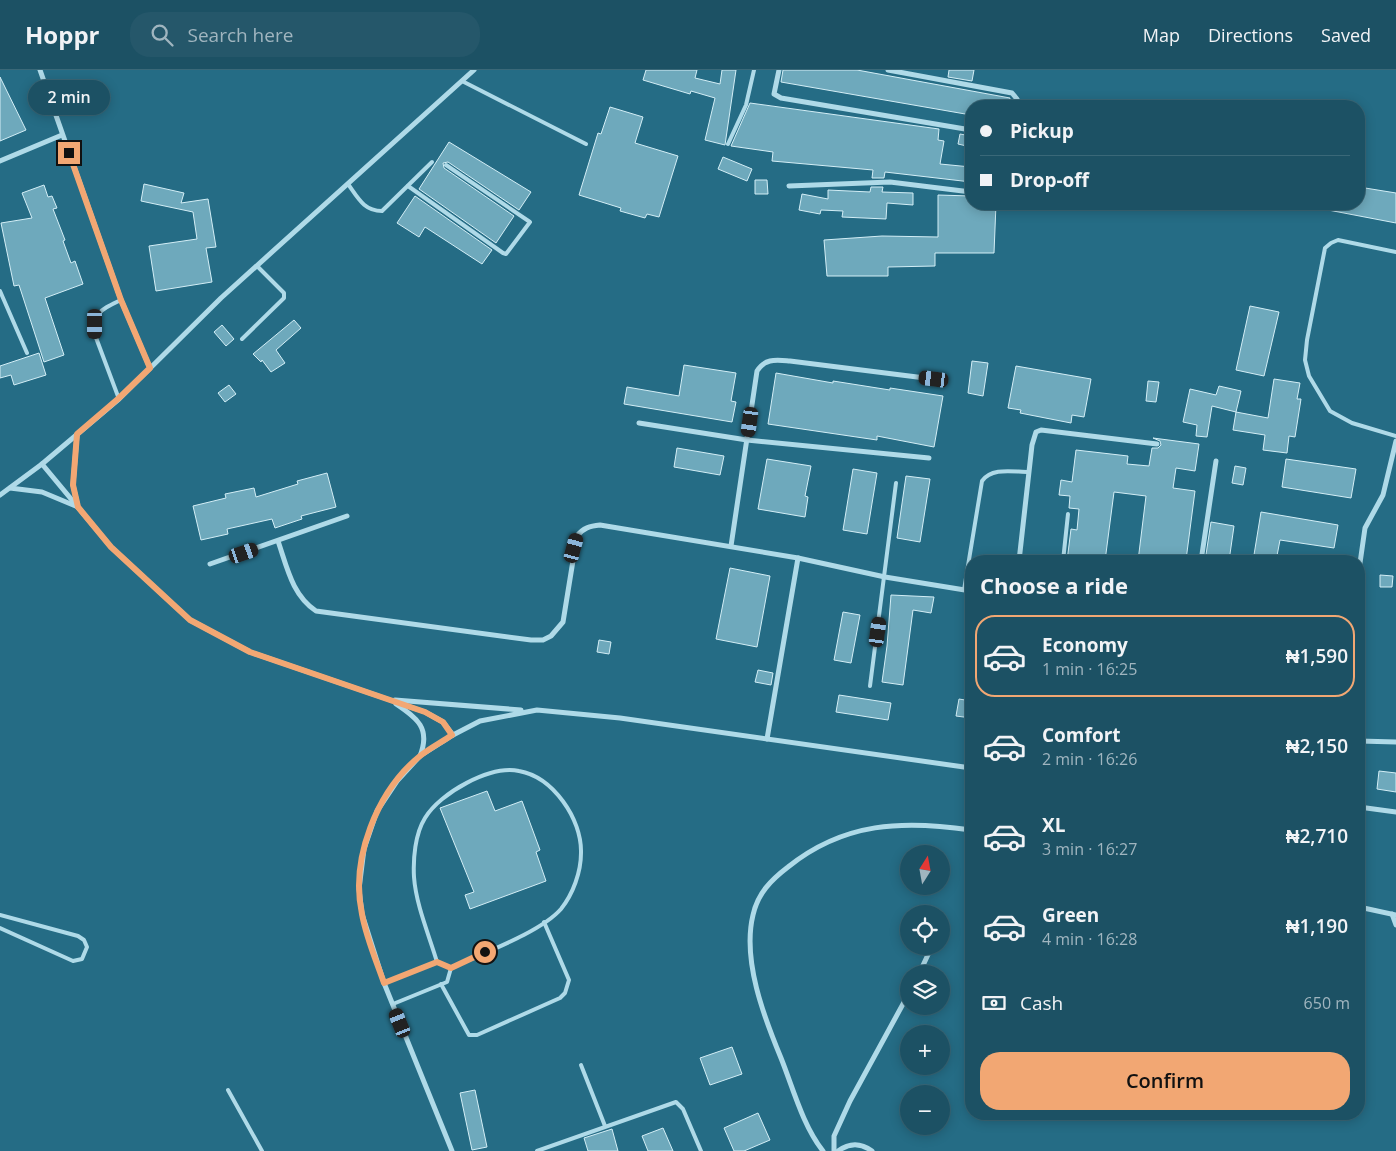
<!DOCTYPE html>
<meta charset="utf-8">
<style>
body{margin:0;font-family:"Open Sans",sans-serif;background:#25576a;color:#f1f3f6;height:100vh;display:flex;flex-direction:column;font-size:19px;white-space:nowrap}
*{box-sizing:border-box;margin:0}
p{font-size:16px;color:#a0b5bf}
.icon{flex:none;width:28px;height:28px;fill:none;stroke:currentColor;stroke-width:2;stroke-linecap:round;stroke-linejoin:round}
.map{position:relative;flex:1;overflow:hidden}
.side{position:absolute;left:965px;top:485px;width:400px;height:565px;display:flex;flex-direction:column;background:#1c5164;border-radius:20px;box-shadow:0 2px 12px #0003,0 0 0 1px #3a6878}
.side>*{flex:none}
.guide{position:absolute;left:965px;top:30px;width:400px;height:110px;border-radius:20px;box-shadow:0 2px 12px #0003,0 0 0 1px #3a6878;display:grid;align-content:center;height:110px;padding:0 15px;background:#1c5164}
.needle{width:32px;rotate:11deg}
.controls{position:absolute;left:900px;top:775px;display:grid;gap:10px}
.controls a{display:grid;place-items:center;width:50px;height:50px;border-radius:50%;background:#1c5164;box-shadow:0 2px 12px #0003,0 0 0 1px #3a6878;font-size:25px}
.end{position:absolute;width:22px;height:22px;margin:-11px;border:6px solid #f2a773;background:#111;box-shadow:0 0 0 2px #111}
.from{border-radius:50%}
.bubble{position:absolute;height:35px;border-radius:18px;background:#1c5164;box-shadow:0 2px 12px #0003,0 0 0 1px #3a6878;font-size:16px;font-weight:600;line-height:35px;text-align:center}
.car{position:absolute;width:15px;height:30px;margin:-15px -8px;border-radius:6px;box-shadow:0 0 4px 1px #0007;background:linear-gradient(#222 24%,#8ab4d8 0 40%,#222 0 76%,#8ab4d8 0 86%,#222 0)}
.guide b{display:flex;align-items:center;gap:18px;height:48px;font-size:19px}
.guide b+b{border-top:1px solid #3a6878}
.guide i{width:12px;height:12px;background:#f1f3f6}
ul{padding:0;list-style:none}
li{display:flex;align-items:center;gap:15px;height:82px;margin:0 10px 8px;padding:0 5px;border:2px solid transparent;border-radius:20px}
li div{flex:1}
li b{display:block;font-size:19px}
li em{font-style:normal;font-weight:600}
li.active{border-color:#f2a773}
li>.icon{width:45px;height:45px;stroke-width:1.5}
h2{padding:0 15px;font-size:22px;line-height:60px}
.pay{display:flex;align-items:center;gap:12px;height:55px;padding:0 15px;font-size:19px}
.pay p{margin-inline-start:auto}
.action{display:flex;gap:10px;margin-top:auto;padding:10px 15px}
.action a{flex:1;height:58px;border-radius:20px;background:#f2a773;color:#111;font-size:20px;font-weight:600;line-height:58px;text-align:center}
header{display:flex;align-items:center;gap:30px;box-sizing:border-box;height:70px;padding:0 25px;background:#1c5164;border-bottom:1px solid #3a6878}
header strong{font-size:24px}
nav{display:flex;gap:28px;margin-inline-start:auto;font-size:18px}
.search{width:350px;height:45px;background:#25576a;display:flex;align-items:center;gap:12px;box-sizing:border-box;padding:0 18px;border-radius:20px;color:#a0b5bf;font-size:19px}
.map>svg:first-child{display:block}
</style>
<header>
<strong>Hoppr</strong>
<div class="search"><svg class="icon" aria-label="search" viewBox="0 0 24 24"><circle cx="10" cy="10" r="6"/><path d="M15 15l6 6"/></svg>Search here</div>
<nav><a>Map</a><a>Directions</a><a>Saved</a></nav>
</header>
<div class="map">
<svg width="1396" height="1081" viewBox="0 0 1396 1081">
<rect width="100%" height="100%" fill="#256c85"/>
<!-- building -->
<g fill="#6ea9bc" stroke="#d3eef6">
<polygon points="646,0 697,0 695,8 720,14 722,0 736,0 725,75 705,70 715,28 691,21 690,24 643,10"/>
<polygon points="783,0 857,0 1010,28 1009,36 971,36 971,45 781,12"/>
<polygon points="949,0 974,0 972,11 948,7"/>
<polygon points="0,7 26,60 0,71"/>
<polygon points="750,33 939,59 938,70 944,71 940,94 971,97 971,112 885,102 884,108 872,108 873,100 772,91 773,82 731,76"/>
<polygon points="610,37 643,47 635,73 678,86 659,147 647,144 645,148 620,141 621,138 579,125 598,63 601,64"/>
<polygon points="960,64 971,66 971,77 958,74"/>
<polygon points="449,72 531,122 519,140 448,92 443,93 444,98 514,146 496,173 419,119"/>
<polygon points="723,87 752,99 747,111 718,99"/>
<polygon points="755,110 767,110 768,124 755,124"/>
<polygon points="144,114 184,123 181,133 208,129 216,177 206,178 212,212 156,221 149,176 197,169 193,142 141,131"/>
<polygon points="44,115 48,127 52,126 57,138 53,139 65,170 63,171 71,193 75,191 83,214 45,228 64,285 44,292 19,215 14,216 1,153 32,148 22,123"/>
<polygon points="871,117 883,117 882,122 913,123 913,135 887,133 886,149 842,147 843,141 821,140 820,144 799,140 802,124 828,129 828,120 870,122"/>
<polygon points="1359,117 1396,123 1396,153 1323,139 1323,134 1359,134"/>
<polygon points="938,125 971,126 971,134 996,134 994,183 935,183 935,196 888,197 888,206 827,206 824,170 882,166 938,167"/>
<polygon points="415,126 492,180 482,194 425,157 419,167 397,153"/>
<polygon points="1250,236 1279,242 1264,306 1236,300"/>
<polygon points="294,250 301,258 276,280 285,293 271,302 262,290 261,292 253,284"/>
<polygon points="222,255 234,269 226,276 214,262"/>
<polygon points="39,283 46,305 14,315 11,305 0,308 0,296"/>
<polygon points="972,291 988,293 983,326 968,323"/>
<polygon points="684,295 736,303 731,331 736,332 732,352 624,334 627,317 679,326"/>
<polygon points="1016,296 1091,309 1084,347 1072,345 1071,353 1020,343 1021,340 1008,338"/>
<polygon points="776,303 833,313 833,311 890,320 890,318 943,326 934,377 877,366 877,370 768,354"/>
<polygon points="1274,309 1300,313 1297,329 1301,329 1295,367 1289,366 1287,383 1263,380 1265,365 1233,360 1236,342 1268,348"/>
<polygon points="1148,311 1159,312 1156,332 1146,331"/>
<polygon points="229,315 236,324 225,332 218,323"/>
<polygon points="1219,316 1241,321 1236,342 1212,336 1207,367 1196,366 1197,355 1183,352 1190,319 1216,325"/>
<polygon points="1153,368 1199,374 1195,401 1176,398 1173,418 1195,421 1186,490 1165,487 1164,491 1138,491 1146,426 1114,422 1105,491 1067,491 1071,459 1077,460 1079,439 1069,438 1070,426 1059,425 1061,410 1072,412 1076,380 1128,386 1127,394 1149,396 1152,378 1158,378 1161,375 1160,371"/>
<polygon points="677,378 724,386 720,405 674,397"/>
<polygon points="767,389 811,396 805,426 808,427 805,447 758,439"/>
<polygon points="1286,389 1356,399 1351,428 1282,417"/>
<polygon points="1235,396 1246,398 1243,415 1232,413"/>
<polygon points="853,399 877,403 867,464 843,460"/>
<polygon points="327,403 336,437 301,446 302,449 275,458 272,449 227,459 228,464 201,470 193,436 226,428 225,424 254,418 256,427 298,414 297,411"/>
<polygon points="906,406 930,409 920,472 897,468"/>
<polygon points="1261,442 1338,455 1334,478 1280,470 1276,491 1253,491"/>
<polygon points="1211,452 1234,456 1229,491 1205,491"/>
<polygon points="730,498 770,506 757,577 716,569"/>
<polygon points="1380,505 1393,506 1392,517 1380,517"/>
<polygon points="891,525 934,527 931,543 913,540 903,615 882,612 887,576"/>
<polygon points="843,542 860,545 851,593 834,590"/>
<polygon points="599,570 611,572 609,584 597,582"/>
<polygon points="758,600 773,603 771,615 755,612"/>
<polygon points="839,625 891,633 888,650 836,642"/>
<polygon points="959,629 971,631 971,648 956,646"/>
<polygon points="1379,701 1396,703 1396,722 1377,719"/>
<polygon points="487,721 495,741 522,731 540,780 536,782 546,811 470,839 465,825 474,822 440,738"/>
<polygon points="732,977 742,1004 710,1015 700,988"/>
<polygon points="475,1020 487,1077 472,1080 460,1023"/>
<polygon points="758,1043 770,1070 744,1081 734,1081 724,1058"/>
<polygon points="663,1058 673,1081 648,1081 642,1066"/>
<polygon points="612,1059 618,1081 588,1081 584,1068"/>
</g>
<g fill="none" stroke-linecap="round" stroke-linejoin="round">
<!-- lane -->
<g stroke="#afdae8" stroke-width="4">
<polyline points="462,11 586,74"/>
<polyline points="728,74 746,35 754,0"/>
<path d="M348,114C358,128 364,141 382,141L432,92"/>
<polyline points="408,116 503,183 506,184 530,152 446,95"/>
<polyline points="1396,182 1338,170 1331,173 1325,178 1307,270 1305,290 1309,306 1330,341 1352,353 1396,366"/>
<polyline points="0,221 27,283"/>
<polyline points="242,269 284,228 284,223 257,196"/>
<path d="M119,329L95,265C95,241 100,240 121,230"/>
<polyline points="1063,491 1068,444"/>
<path d="M964,520L982,411C992,397 1013,402 1029,402"/>
<polyline points="870,616 896,413"/>
<polyline points="0,845 78,866 84,870 87,877 82,889 73,891 0,858"/>
<polyline points="384,913 437,892 451,898"/>
<polyline points="441,914 469,965 477,965 560,928 565,923 569,910 544,852"/>
<path d="M393,934L447,912L451,898C480,884 540,863 561,839C573,824 581,802 581,783C582,749 553,707 519,701C490,695 440,723 425,748C415,764 413,789 414,807C416,835 429,865 437,892"/>
<polyline points="581,995 605,1056"/>
<polyline points="228,1020 262,1081"/>
<polyline points="537,1081 676,1032 683,1039 701,1081"/>
</g>
<!-- street -->
<g stroke="#afdae8" stroke-width="5">
<polyline points="40,0 121,230 150,298"/>
<polyline points="779,0 774,24 781,28 971,60"/>
<polyline points="888,0 1012,23 1017,29 1019,36"/>
<polyline points="0,91 62,65"/>
<polyline points="789,116 890,112 971,122"/>
<polyline points="639,353 747,370 929,388"/>
<polyline points="42,394 111,477 190,550 250,582 425,642 443,652 453,665"/>
<polyline points="10,418 42,422 78,437 73,415 77,365"/>
<polyline points="0,425 42,394 119,329 221,228 474,0"/>
<path d="M278,471C287,497 292,525 316,541L531,570H543L551,566L563,552L577,466C583,458 590,456 600,455L798,488L885,507L971,521"/>
<path d="M731,476L757,301C765,288 776,290 790,291L933,309"/>
<polyline points="1019,491 1032,375 1036,362 1041,360 1157,374"/>
<polyline points="1201,491 1216,391"/>
<polyline points="210,494 347,446"/>
<polyline points="1359,500 1365,458 1383,425 1396,371"/>
<polyline points="395,630 521,640"/>
<path d="M396,634C417,648 431,658 420,686"/>
<polyline points="767,669 798,488"/>
<polyline points="1359,671 1396,672"/>
<polyline points="1359,737 1396,742"/>
<polyline points="1359,837 1396,845"/>
<polyline points="1392,844 1396,855"/>
<polyline points="941,857 944,851"/>
<polyline points="919,904 932,876"/>
<polyline points="452,1081 384,913 362,844 359,819 364,779 377,741 397,711 420,686 453,665 480,651 537,640 620,648 971,698"/>
<path d="M823,1081C803,1056 793,1018 781,988C764,947 742,890 753,845C758,823 771,810 788,797C844,752 903,750 971,760"/>
<polyline points="834,1081 834,1066 850,1031 909,923"/>
<path d="M838,1081C849,1073 861,1073 872,1081"/>
</g>
</g>
<g fill="none" stroke-linecap="round" stroke-linejoin="round">
<!-- route -->
<path stroke="#f2a773" stroke-width="6" d="M69,83L121,230L150,298L119,328L77,364L73,415L78,437L111,477L190,550L250,582L425,642L443,652L452,665C442,672 430,678 420,686C377,721 350,789 362,844C366,867 376,890 384,913L437,892L451,898L485,882"/>
</g>
</svg>
<div class="controls">
<a><svg class="needle" viewBox="-14 -14 28 28"><path d="M0-13l5 13h-10z" fill="#e53935"/><path d="M0 13l5-13h-10z" fill="#a0b5bf"/></svg></a>
<a><svg class="icon" aria-label="locate" viewBox="0 0 24 24"><circle cx="12" cy="12" r="6"/><path d="M12 2v4M12 18v4M2 12h4M18 12h4"/></svg></a>
<a><svg class="icon" aria-label="layers" viewBox="0 0 24 24"><path d="M12 4l9 5-9 5-9-5zM3 14l9 5 9-5"/></svg></a>
<a>+</a>
<a>−</a>
</div>
<i class="end from" style="left:485px;top:882px"></i>
<i class="end" style="left:69px;top:83px"></i>
<div class="bubble" style="left:28px;top:10px;width:82px">2 min</div>
<i class="car" style="left:95px;top:254px;rotate:180deg"></i>
<i class="car" style="left:934px;top:309px;rotate:277deg"></i>
<i class="car" style="left:750px;top:352px;rotate:188deg"></i>
<i class="car" style="left:574px;top:478px;rotate:15deg"></i>
<i class="car" style="left:244px;top:483px;rotate:71deg"></i>
<i class="car" style="left:878px;top:562px;rotate:8deg"></i>
<i class="car" style="left:400px;top:953px;rotate:338deg"></i>
<div class="guide">
<b><i class="from"></i>Pickup</b>
<b><i></i>Drop-off</b>
</div>
<section class="side">
<h2>Choose a ride</h2>
<ul>
<li class="active"><svg class="icon" aria-label="car" viewBox="0 0 24 24"><path d="M5 17H2v-5l4-1 3-4h7l3 4 3 1v5h-3M9 17h6M6 11h13"/><circle cx="7" cy="17" r="2"/><circle cx="17" cy="17" r="2"/></svg><div><b>Economy</b><p>1 min · 16:25</p></div><em>₦1,590</em></li>
<li><svg class="icon" aria-label="car" viewBox="0 0 24 24"><path d="M5 17H2v-5l4-1 3-4h7l3 4 3 1v5h-3M9 17h6M6 11h13"/><circle cx="7" cy="17" r="2"/><circle cx="17" cy="17" r="2"/></svg><div><b>Comfort</b><p>2 min · 16:26</p></div><em>₦2,150</em></li>
<li><svg class="icon" aria-label="car" viewBox="0 0 24 24"><path d="M5 17H2v-5l4-1 3-4h7l3 4 3 1v5h-3M9 17h6M6 11h13"/><circle cx="7" cy="17" r="2"/><circle cx="17" cy="17" r="2"/></svg><div><b>XL</b><p>3 min · 16:27</p></div><em>₦2,710</em></li>
<li><svg class="icon" aria-label="car" viewBox="0 0 24 24"><path d="M5 17H2v-5l4-1 3-4h7l3 4 3 1v5h-3M9 17h6M6 11h13"/><circle cx="7" cy="17" r="2"/><circle cx="17" cy="17" r="2"/></svg><div><b>Green</b><p>4 min · 16:28</p></div><em>₦1,190</em></li>
</ul>
<div class="pay"><svg class="icon" aria-label="cash" viewBox="0 0 24 24"><path d="M3 7h18v10H3z"/><circle cx="12" cy="12" r="2"/></svg>Cash<p>650 m</p></div>
<div class="action"><a>Confirm</a></div>
</section>
</div>
